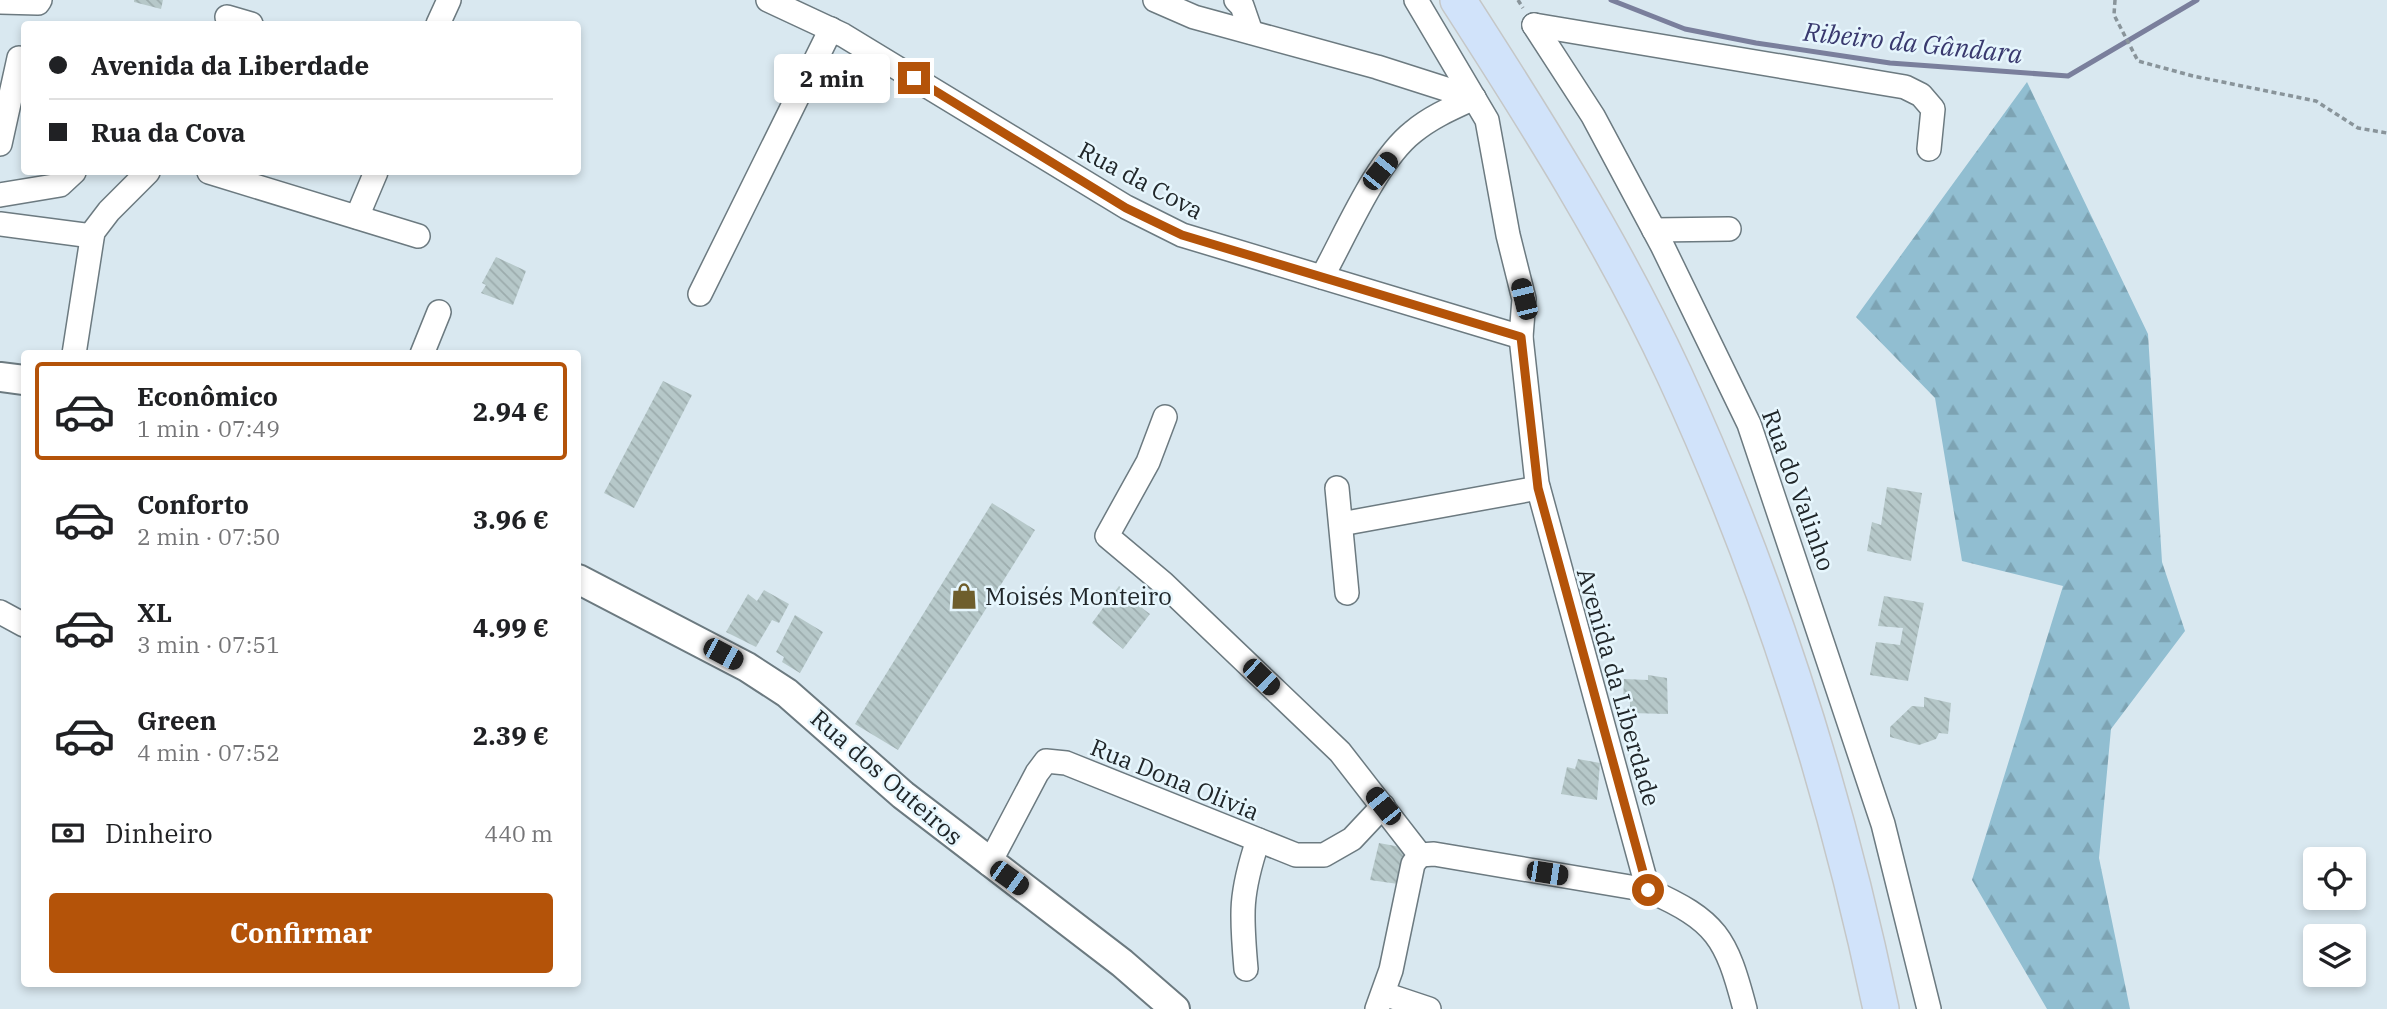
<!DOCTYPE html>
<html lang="pt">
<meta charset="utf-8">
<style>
body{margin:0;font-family:"IBM Plex Serif",serif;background:#f6f6f6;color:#202124;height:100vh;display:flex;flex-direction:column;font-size:26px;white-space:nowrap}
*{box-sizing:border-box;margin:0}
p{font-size:23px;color:#757577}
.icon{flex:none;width:38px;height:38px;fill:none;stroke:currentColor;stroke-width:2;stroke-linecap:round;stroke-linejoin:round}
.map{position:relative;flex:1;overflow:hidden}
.sheet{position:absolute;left:21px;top:350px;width:560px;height:637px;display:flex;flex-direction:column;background:#fff;border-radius:7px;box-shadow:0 4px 10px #0003}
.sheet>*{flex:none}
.guide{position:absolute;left:21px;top:21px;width:560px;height:154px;border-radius:7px;box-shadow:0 4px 10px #0003;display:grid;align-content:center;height:154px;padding:0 28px;background:#fff}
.buttons{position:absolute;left:2303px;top:847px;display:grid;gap:14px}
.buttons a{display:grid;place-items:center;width:63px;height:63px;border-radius:7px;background:#fff;box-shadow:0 4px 10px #0003;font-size:35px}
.end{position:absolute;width:32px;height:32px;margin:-16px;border:9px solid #b45309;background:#fff;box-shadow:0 0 0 4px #fff}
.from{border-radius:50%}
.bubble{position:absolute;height:49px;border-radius:7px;background:#fff;box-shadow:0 4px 10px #0003;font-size:23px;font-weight:700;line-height:49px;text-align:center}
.car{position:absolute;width:21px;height:42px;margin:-21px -10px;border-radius:9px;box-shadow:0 0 5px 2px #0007;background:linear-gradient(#222 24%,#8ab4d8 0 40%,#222 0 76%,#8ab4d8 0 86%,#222 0)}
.guide b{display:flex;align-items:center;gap:24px;height:66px;font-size:26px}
.guide b+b{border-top:2px solid #e0e0e0}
.guide i{width:18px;height:18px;background:#202124}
ul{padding:12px 0 0;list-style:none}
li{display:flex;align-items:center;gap:21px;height:98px;margin:0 14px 10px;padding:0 14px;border:4px solid transparent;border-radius:7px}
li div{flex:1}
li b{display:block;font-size:26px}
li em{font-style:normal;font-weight:700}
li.active{border-color:#b45309}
li>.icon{width:63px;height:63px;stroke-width:1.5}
.pay{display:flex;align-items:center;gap:18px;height:77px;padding:0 28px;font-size:26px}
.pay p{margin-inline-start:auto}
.primary-button{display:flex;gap:14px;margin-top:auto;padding:14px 28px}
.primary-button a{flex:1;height:80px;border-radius:7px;background:#b45309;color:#fff;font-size:28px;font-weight:700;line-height:80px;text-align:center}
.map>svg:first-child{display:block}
</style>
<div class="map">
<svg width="2387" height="1009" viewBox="0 0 2387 1009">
<defs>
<pattern id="forest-firs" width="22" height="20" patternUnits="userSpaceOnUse" patternTransform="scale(1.75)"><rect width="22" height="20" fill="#91bed1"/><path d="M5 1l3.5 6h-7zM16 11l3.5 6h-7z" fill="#7da3b3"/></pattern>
<pattern id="building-back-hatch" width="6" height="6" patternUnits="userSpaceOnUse" patternTransform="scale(1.75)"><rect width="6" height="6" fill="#b6c8c9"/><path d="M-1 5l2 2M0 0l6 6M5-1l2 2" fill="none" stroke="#9cacad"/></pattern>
</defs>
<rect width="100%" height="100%" fill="#d9e8f0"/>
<!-- forest -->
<polygon fill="url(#forest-firs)" points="2027,82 2148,334 2162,562 2185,631 2111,729 2099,858 2130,1009 2047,1009 1972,880 2063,586 1962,561 1935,398 1856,317"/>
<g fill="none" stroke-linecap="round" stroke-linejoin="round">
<!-- stream -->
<polyline stroke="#7a7f9c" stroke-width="5" points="1611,0 1685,29 1756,43 1890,63 2068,76 2197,0"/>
</g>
<!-- building -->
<g fill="url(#building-back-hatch)">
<polygon points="134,0 163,0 161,9 134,2"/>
<polygon points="496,257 526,271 513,305 481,293 486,285 482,283"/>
<polygon points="663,381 692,395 634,508 604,493"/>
<polygon points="1887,487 1922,493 1911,561 1867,551 1872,522 1881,525"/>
<polygon points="992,503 1035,530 898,750 855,724"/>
<polygon points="1119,586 1145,603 1142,608 1150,614 1123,649 1092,623"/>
<polygon points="764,590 789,604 779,623 772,620 756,647 726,632 748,594 757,601"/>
<polygon points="1884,596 1924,603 1908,681 1870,675 1876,642 1900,645 1903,628 1878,626"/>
<polygon points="795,615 823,632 800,673 782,662 784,657 776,652"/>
<polygon points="1648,675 1667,678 1668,714 1630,713 1630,701 1623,701 1624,679 1648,680"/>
<polygon points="1924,697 1951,703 1948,734 1939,733 1936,739 1919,745 1890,737 1890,727 1912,706 1924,707"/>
<polygon points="1578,759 1600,763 1597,800 1561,794 1567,767 1575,769"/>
<polygon points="1379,843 1406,848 1398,884 1370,880"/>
</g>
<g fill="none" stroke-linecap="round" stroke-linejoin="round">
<defs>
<g id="minor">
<polyline points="768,0 843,35 1126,207 1182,235 1521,337"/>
<polyline points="1155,0 1194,17 1377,67 1474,98"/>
<polyline points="1236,0 1242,6 1251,32"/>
<polyline points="1416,0 1487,120 1508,235 1524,299 1521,337 1537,483 1648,890"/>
<polyline points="0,2 38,3 40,0"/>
<polyline points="227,17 251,24"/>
<polyline points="438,24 449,0"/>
<polyline points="1534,25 1593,116 1662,245 1749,424 1883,824 1929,1009"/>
<polyline points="1534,25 1905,87 1921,95 1933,109 1929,149"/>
<polyline points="0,144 19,58"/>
<polyline points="209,172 418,236"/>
<polyline points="0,195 60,185 74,172"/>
<polyline points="357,217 376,172"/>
<polyline points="0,224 92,236"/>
<polyline points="1654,230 1729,229"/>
<path d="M1322,277C1345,236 1376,161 1413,132C1431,117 1452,108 1474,98"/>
<polyline points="700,294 831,29"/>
<polyline points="74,354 93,232 109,211 148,172"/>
<polyline points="422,354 439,312"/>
<polyline points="1165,417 1148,462 1107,536 1163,583 1340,752 1420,855"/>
<polyline points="1337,488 1347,593"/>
<polyline points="1341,524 1538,488"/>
<polyline points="0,612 24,625"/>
<path d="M1420,855L1434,854L1648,890C1717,921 1726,937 1745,1009"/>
<polyline points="989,864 1037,773 1046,761 1066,763 1296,855 1324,855 1352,839 1383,806"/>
<path d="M1246,969C1241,913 1240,894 1258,840"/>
<polyline points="1384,994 1429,1009"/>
<polyline points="1377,1009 1391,970 1413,864 1420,855"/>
</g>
<g id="tertiary">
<polyline points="0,377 24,380"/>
<polyline points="578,579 747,667 787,693 903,795 1122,963 1175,1009"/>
</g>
<path id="primary" d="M1458,0C1536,121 1613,243 1674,374C1768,577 1835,790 1881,1009"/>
</defs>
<!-- minor casing -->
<use href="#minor" stroke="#6c7a80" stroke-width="26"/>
<!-- tertiary casing -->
<use href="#tertiary" stroke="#6c7a80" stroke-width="32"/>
<!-- primary casing -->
<use href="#primary" stroke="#c5c7c7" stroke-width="38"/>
<!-- path -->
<g stroke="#89949a" stroke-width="3.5" stroke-dasharray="5 3.5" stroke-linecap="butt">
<polyline points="1518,0 1523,8"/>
<polyline points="2115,0 2114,15 2138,61 2193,76 2316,101 2358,128 2387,133"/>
</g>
<!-- minor -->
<use href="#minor" stroke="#fff" stroke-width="23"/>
<!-- tertiary -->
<use href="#tertiary" stroke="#fff" stroke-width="28"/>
<!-- primary -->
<use href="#primary" stroke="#d1e3fa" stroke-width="35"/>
</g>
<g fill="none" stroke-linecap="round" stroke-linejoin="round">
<!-- route -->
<polyline stroke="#b45309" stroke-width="9" points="914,78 1126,208 1182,235 1521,337 1538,488 1648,890"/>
</g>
<!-- icons -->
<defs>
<symbol id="shop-bare" viewBox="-9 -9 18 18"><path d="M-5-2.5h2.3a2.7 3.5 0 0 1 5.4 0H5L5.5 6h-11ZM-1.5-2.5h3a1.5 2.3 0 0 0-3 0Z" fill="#6e5e2c" stroke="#e6f6fd" stroke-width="2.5" paint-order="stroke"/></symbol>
</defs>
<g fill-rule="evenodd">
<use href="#shop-bare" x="945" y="577" width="38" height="38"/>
</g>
<g text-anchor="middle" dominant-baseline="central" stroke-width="5" stroke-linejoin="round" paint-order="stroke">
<!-- street labels -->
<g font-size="24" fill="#202629" stroke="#e6f6fd">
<text transform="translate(1141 180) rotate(28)">Rua da Cova</text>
<text transform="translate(1799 490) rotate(70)">Rua do Valinho</text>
<text transform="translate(1619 687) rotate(74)">Avenida da Liberdade</text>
<text transform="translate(887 777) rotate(41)">Rua dos Outeiros</text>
<text transform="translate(1175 779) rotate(22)">Rua Dona Olivia</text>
</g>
<!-- poi labels -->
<g font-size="24" fill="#202629" stroke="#e6f6fd" text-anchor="start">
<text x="985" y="596">Moisés Monteiro</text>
</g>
<!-- water labels -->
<g font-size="26" font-style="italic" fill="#39396e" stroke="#e6f6fd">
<text transform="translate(1913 42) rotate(6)">Ribeiro da Gândara</text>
</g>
</g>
</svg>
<div class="buttons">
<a><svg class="icon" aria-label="locate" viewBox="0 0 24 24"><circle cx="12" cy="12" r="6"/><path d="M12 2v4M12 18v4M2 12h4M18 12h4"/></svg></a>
<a><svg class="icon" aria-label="layers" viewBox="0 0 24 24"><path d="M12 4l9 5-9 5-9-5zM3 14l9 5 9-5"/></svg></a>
</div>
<i class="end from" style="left:1648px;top:890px"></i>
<i class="end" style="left:914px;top:78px"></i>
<div class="bubble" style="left:774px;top:54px;width:116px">2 min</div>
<i class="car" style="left:1380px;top:171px;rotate:39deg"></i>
<i class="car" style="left:1524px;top:299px;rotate:346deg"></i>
<i class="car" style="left:723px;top:654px;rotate:118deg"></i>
<i class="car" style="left:1261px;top:677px;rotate:134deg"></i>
<i class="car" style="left:1383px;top:806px;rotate:321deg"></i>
<i class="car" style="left:1547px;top:873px;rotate:99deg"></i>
<i class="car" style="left:1009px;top:878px;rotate:126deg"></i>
<div class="guide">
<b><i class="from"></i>Avenida da Liberdade</b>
<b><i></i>Rua da Cova</b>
</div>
<section class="sheet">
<ul>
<li class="active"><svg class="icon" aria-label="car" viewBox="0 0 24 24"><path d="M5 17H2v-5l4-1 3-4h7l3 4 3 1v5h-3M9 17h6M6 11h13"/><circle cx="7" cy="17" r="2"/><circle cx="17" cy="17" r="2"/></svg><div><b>Econômico</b><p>1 min · 07:49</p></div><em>2.94 €</em></li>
<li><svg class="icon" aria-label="car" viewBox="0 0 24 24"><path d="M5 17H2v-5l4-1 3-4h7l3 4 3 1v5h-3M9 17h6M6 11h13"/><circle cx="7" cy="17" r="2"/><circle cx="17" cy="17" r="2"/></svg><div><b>Conforto</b><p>2 min · 07:50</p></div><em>3.96 €</em></li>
<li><svg class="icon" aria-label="car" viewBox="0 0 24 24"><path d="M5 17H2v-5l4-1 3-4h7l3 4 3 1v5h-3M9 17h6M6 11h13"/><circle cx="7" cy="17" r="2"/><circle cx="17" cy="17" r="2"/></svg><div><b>XL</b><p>3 min · 07:51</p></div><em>4.99 €</em></li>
<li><svg class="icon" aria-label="car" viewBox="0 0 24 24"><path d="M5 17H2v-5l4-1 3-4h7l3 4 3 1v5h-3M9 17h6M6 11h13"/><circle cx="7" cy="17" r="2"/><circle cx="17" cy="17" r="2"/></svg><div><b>Green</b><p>4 min · 07:52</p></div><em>2.39 €</em></li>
</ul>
<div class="pay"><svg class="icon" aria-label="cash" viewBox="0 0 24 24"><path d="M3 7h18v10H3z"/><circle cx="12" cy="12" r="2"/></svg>Dinheiro<p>440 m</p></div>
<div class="primary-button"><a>Confirmar</a></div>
</section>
</div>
